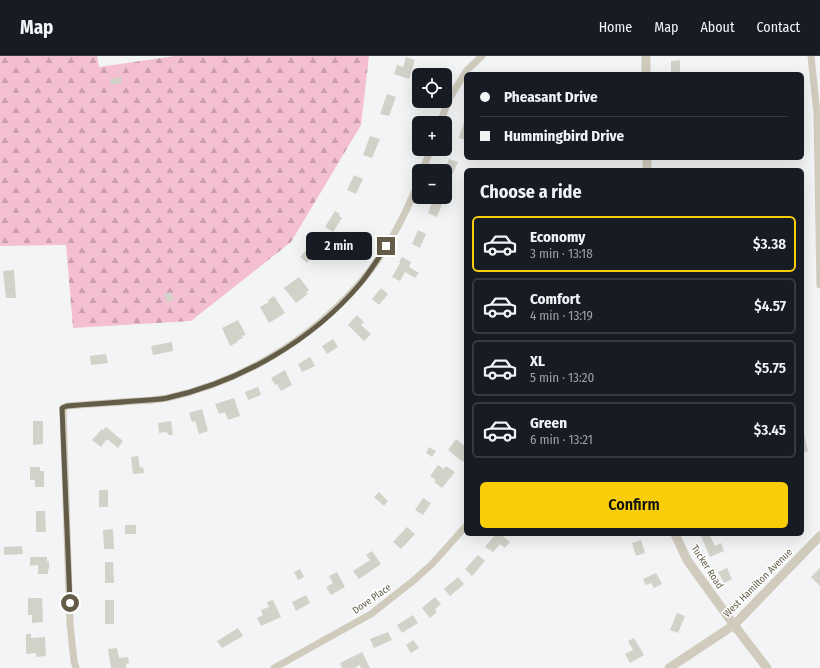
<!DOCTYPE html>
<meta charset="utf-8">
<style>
body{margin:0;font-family:"Fira Sans Condensed",sans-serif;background:#242831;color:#f1f3f6;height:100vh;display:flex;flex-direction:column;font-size:15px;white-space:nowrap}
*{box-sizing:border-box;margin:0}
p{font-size:13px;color:#9ea1a6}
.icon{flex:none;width:22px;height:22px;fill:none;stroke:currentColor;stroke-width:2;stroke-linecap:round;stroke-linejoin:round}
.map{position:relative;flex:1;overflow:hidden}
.drawer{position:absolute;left:464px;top:112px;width:340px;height:368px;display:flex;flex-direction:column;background:#171b24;border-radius:6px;box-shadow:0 4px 16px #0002}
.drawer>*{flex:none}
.banner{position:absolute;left:464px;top:16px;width:340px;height:88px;border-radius:6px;box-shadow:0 4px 16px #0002;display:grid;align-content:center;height:88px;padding:0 16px;background:#171b24}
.fabs{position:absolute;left:412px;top:12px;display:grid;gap:8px}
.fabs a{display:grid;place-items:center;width:40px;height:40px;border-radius:6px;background:#171b24;box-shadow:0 4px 16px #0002;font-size:20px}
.end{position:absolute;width:18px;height:18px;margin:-9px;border:5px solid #635c48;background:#fff;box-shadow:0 0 0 2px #fff}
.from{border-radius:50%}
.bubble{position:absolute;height:28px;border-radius:6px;background:#171b24;box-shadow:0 4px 16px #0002;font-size:13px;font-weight:600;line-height:28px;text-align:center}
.banner b{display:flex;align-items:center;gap:14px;height:38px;font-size:15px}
.banner b+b{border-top:1px solid #363941}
.banner i{width:10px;height:10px;background:#f1f3f6}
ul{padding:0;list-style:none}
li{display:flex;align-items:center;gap:12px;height:56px;margin:0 8px 6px;padding:0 8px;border:2px solid #363941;border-radius:6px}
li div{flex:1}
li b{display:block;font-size:15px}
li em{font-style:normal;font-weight:600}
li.selected{border-color:#f9ce09}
li>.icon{width:36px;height:36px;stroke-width:1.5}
h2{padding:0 16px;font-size:18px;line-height:48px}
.button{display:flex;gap:8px;margin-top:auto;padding:8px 16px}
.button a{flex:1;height:46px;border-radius:6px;background:#f9ce09;color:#111;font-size:16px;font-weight:600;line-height:46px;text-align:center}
header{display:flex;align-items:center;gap:24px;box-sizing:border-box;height:56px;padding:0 20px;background:#171b24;border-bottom:1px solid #363941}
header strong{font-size:19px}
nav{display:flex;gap:22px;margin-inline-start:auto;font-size:14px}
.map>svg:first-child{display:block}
</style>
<header>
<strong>Map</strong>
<nav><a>Home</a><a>Map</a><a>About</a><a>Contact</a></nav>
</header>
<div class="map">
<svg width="820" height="612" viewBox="0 0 820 612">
<defs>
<pattern id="forest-firs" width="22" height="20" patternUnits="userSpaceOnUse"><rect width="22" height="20" fill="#f5bfd2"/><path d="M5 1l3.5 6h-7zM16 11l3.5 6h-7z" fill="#ca9eac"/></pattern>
</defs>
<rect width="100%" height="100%" fill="#f3f4f5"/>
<!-- forest -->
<polygon fill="url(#forest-firs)" points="0,0 97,0 99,11 175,0 369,0 361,69 291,186 191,265 73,272 66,189 0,190"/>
<!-- building -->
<g fill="#d2d2c9">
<polygon points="406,1 415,4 409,23 394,18 397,9 403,11"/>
<polygon points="680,4 680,18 671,18 671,5"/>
<polygon points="121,21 122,27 111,29 110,23"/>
<polygon points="387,38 396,41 389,60 380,58"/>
<polygon points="465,63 466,64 466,84 459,82"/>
<polygon points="370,80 380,83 372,102 363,99"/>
<polygon points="449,103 458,106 451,122 445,119 445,113"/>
<polygon points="354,119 363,123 356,138 347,134"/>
<polygon points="434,141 443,145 437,161 428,157"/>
<polygon points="335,155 340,158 339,160 342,162 333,176 325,171"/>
<polygon points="418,174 426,178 420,192 412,188"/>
<polygon points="311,189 318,195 307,207 300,201"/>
<polygon points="402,201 411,206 409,211 419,217 415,222 405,216 400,225 392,221 400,207 399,206"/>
<polygon points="14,214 16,242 6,242 3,215"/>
<polygon points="299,221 309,234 306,236 308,238 296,247 284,232"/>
<polygon points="381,232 388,238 379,249 372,243"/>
<polygon points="170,236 174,244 167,246 164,238"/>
<polygon points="274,240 285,257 269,267 260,251 269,246 268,244"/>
<polygon points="357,259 364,266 361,269 371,278 364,285 348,269"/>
<polygon points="238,264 246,279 242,280 243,282 237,285 238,286 230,290 222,272"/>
<polygon points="333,283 338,291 327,298 322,290"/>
<polygon points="172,286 173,295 153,299 151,290"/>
<polygon points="106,298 108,307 91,309 90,300"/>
<polygon points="310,301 315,310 302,316 298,308"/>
<polygon points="285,314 292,329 281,335 277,328 275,329 271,322"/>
<polygon points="258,331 261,339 248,344 245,336"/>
<polygon points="234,342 240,360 228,364 225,356 219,358 215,348"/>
<polygon points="202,353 208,375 199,378 195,365 192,366 189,357"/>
<polygon points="33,365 43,365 43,388 33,389"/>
<polygon points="171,365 173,379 168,379 167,376 159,377 158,367"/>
<polygon points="106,371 123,385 118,392 107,383 101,391 92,384 102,373 103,374"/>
<polygon points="802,378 804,378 808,395 802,397"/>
<polygon points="456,383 466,391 466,402 463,406 448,394"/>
<polygon points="429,391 436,395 432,401 426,397"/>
<polygon points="138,400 140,412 143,411 144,417 133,418 131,401"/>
<polygon points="438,409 444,413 446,410 455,416 442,432 434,426 436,424 430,420"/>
<polygon points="30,411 40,411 40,415 44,415 44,431 35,431 35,424 30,424"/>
<rect x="99" y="434" width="9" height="17"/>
<polygon points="379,436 388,445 384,450 374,441"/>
<polygon points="423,442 431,447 423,459 415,454"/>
<polygon points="36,455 45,455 46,476 36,476"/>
<rect x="125" y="469" width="11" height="9"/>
<polygon points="407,471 415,478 401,493 393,486"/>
<polygon points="113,473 114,493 104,493 103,474"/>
<polygon points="496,478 500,478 510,486 505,492 500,488 493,496 485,491"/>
<polygon points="700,478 709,478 715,490 721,487 724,495 710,501"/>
<polygon points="641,484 645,497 636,500 632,487"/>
<polygon points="22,490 23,498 4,499 4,491"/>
<polygon points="372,495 381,508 359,523 353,515 370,504 366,499"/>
<polygon points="478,499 485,505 472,520 465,513"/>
<polygon points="30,501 47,501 47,505 49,505 49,513 48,513 48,518 38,518 38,509 30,510"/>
<polygon points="105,506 113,506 114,527 105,527"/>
<polygon points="727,512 732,523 724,527 718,516"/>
<polygon points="820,512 820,530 811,521"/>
<polygon points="300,513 304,521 298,524 294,516"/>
<polygon points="337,516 345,531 331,539 326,531 333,527 329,520"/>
<polygon points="656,517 662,528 654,532 651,527 646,529 643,523"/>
<polygon points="458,521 464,528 450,540 444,533"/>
<polygon points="306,539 310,547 296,555 292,546"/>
<polygon points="435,541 441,548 435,553 437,556 430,562 422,552"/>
<polygon points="28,542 42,542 43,566 32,567 32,559 28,559"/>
<rect x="105" y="544" width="9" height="24"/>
<polygon points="273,544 281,561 261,570 257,562 263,559 261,554 269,551 267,546"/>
<polygon points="677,557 685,560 678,577 670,574"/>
<polygon points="413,559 418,567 402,577 397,569"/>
<polygon points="238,572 243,580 222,592 217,585"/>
<polygon points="388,576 392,584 374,592 370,583"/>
<polygon points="26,578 31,578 31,582 45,581 46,600 36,601 36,597 26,598"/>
<polygon points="634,582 644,599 630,607 625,598 633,594 628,585"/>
<polygon points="413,584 419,592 411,597 406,589"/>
<polygon points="117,592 119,602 128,601 129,607 126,608 126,612 111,612 108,593"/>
<polygon points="362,596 370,612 361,612 360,609 354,612 342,612 340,607"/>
</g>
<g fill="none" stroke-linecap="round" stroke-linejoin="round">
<!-- minor -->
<g stroke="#d0cbbd" stroke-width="7">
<polyline points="811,0 817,57 820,229"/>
<polyline points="440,67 449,43 467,14 482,0"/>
<polyline points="422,115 431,93"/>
<path d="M76,612L74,605L70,568L63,352L67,350C89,348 112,347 134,345C145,345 156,344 167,342C241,326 309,285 359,228C384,200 406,159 419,124"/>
<polyline points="274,612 371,558 413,525 432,508 466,470"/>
</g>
<!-- tertiary -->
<g stroke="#d0cbbd" stroke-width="9">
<polyline points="646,0 646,18"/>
<polyline points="647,102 647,114"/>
<polyline points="675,478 687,504 734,569 767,612"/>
<polyline points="669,612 734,569 820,480"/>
</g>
</g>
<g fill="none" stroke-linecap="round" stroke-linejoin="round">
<!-- route -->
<path stroke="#635c48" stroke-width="5" d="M70,547L62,352L67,350C89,348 112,347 134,345C145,344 156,344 167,342C240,326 312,285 360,228C370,216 378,203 386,190"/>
</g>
<g text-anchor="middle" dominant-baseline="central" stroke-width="3" stroke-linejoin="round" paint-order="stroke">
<!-- street labels -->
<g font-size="10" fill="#635c48" stroke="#fff">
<text transform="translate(707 511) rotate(57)">Tucker Road</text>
<text transform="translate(758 527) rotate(-45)">West Hamilton Avenue</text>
<text transform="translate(372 543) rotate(-35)">Dove Place</text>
</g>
</g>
</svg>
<div class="fabs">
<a><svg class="icon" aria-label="locate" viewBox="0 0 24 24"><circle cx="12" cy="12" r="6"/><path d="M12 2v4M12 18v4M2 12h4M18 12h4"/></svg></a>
<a>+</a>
<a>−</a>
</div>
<i class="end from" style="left:70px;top:547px"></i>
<i class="end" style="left:386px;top:190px"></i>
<div class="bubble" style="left:306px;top:176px;width:66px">2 min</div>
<div class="banner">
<b><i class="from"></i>Pheasant Drive</b>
<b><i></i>Hummingbird Drive</b>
</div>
<section class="drawer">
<h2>Choose a ride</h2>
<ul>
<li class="selected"><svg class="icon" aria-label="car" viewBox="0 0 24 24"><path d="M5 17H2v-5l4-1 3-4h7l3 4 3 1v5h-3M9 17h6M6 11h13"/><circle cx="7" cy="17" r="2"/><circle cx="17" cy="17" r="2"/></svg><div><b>Economy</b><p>3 min · 13:18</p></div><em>$3.38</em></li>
<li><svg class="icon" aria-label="car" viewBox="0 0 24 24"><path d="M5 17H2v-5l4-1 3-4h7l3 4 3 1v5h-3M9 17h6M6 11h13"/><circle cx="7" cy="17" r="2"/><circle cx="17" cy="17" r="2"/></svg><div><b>Comfort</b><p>4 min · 13:19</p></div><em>$4.57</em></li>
<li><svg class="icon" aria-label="car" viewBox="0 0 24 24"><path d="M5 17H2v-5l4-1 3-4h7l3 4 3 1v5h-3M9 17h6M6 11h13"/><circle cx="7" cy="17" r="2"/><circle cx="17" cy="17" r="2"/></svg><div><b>XL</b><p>5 min · 13:20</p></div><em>$5.75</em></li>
<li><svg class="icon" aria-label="car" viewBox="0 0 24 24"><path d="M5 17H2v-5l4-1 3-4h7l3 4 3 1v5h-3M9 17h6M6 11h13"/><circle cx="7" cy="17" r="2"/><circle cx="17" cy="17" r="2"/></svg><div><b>Green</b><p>6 min · 13:21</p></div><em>$3.45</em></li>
</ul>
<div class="button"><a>Confirm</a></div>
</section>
</div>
